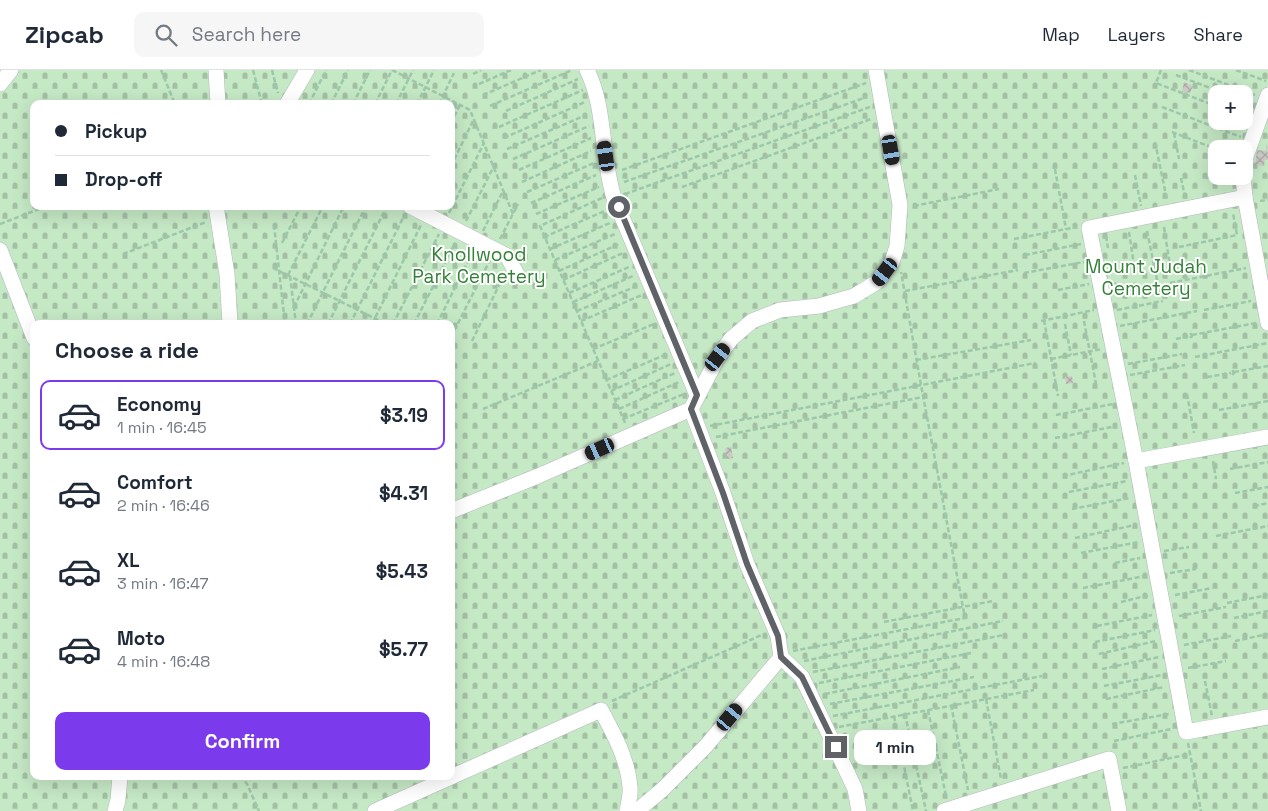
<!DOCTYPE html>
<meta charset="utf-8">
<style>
body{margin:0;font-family:"Space Grotesk",sans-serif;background:#f6f6f7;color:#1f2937;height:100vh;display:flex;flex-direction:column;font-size:19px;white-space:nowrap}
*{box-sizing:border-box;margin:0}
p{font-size:16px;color:#747a83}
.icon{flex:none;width:28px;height:28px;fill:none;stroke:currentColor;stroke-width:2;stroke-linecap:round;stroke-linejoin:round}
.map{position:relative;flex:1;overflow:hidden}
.side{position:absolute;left:30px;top:250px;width:425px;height:460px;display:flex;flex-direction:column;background:#fff;border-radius:10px;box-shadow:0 5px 20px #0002}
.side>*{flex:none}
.banner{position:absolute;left:30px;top:30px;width:425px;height:110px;border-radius:10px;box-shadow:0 5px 20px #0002;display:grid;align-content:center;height:110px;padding:0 25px;background:#fff}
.controls{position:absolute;left:1208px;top:15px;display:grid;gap:10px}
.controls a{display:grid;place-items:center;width:45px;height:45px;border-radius:10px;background:#fff;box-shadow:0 5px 20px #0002;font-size:25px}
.end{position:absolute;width:22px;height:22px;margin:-11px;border:6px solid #5f6368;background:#fff;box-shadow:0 0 0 2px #fff}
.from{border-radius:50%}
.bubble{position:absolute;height:35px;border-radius:10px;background:#fff;box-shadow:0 5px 20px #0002;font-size:16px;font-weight:700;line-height:35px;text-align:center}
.car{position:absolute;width:15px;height:30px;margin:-15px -8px;border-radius:6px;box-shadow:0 0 4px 1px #0007;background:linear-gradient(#222 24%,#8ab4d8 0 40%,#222 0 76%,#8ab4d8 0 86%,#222 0)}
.banner b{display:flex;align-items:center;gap:18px;height:48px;font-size:19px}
.banner b+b{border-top:1px solid #e0e1e3}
.banner i{width:12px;height:12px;background:#1f2937}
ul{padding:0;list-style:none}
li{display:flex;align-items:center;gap:15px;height:70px;margin:0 10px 8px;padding:0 15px;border:2px solid transparent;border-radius:10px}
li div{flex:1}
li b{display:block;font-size:19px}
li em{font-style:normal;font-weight:700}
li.selected{border-color:#7c3aed}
li>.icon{width:45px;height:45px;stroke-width:1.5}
h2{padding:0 25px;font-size:22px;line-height:60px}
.button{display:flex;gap:10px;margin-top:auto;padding:10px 25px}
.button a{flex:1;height:58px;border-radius:10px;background:#7c3aed;color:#fff;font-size:20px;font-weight:700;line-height:58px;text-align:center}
header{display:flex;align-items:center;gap:30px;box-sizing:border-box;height:70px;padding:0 25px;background:#fff;border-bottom:1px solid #e0e1e3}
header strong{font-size:24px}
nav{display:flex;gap:28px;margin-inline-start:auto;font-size:18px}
.search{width:350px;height:45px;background:#f6f6f7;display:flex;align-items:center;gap:12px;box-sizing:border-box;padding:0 18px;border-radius:10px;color:#747a83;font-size:19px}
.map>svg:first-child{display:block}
</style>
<header>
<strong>Zipcab</strong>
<div class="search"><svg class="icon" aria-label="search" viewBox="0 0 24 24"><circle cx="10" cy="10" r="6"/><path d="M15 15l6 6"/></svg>Search here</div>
<nav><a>Map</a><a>Layers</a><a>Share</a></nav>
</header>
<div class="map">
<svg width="1268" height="741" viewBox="0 0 1268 741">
<defs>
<pattern id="cemetery-stones" width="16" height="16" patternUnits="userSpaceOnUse" patternTransform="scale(1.25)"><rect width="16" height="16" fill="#c5e8c5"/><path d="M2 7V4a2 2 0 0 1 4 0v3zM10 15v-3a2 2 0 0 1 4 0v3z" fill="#a3c0a4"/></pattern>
<pattern id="building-cross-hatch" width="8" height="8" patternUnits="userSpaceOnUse" patternTransform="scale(1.25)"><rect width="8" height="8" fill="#cccac5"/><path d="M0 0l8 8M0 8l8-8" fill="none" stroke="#a9a8a4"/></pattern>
</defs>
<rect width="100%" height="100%" fill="#f1efe8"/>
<!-- cemetery -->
<path fill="url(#cemetery-stones)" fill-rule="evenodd" d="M0,0H1268V741H0ZM1216,24H1244V51H1216ZM34,34H451V136H34ZM1216,79H1244V106H1216ZM34,254H451V706H34Z"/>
<!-- building -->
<g fill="url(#building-cross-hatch)">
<polygon points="1184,12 1193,16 1190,23 1182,22"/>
<polygon points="1267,73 1268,90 1265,90 1264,96 1255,95 1257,80 1266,81"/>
<polygon points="1072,306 1073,313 1066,314 1065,307"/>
<polygon points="731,377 733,388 727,389 725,378"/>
</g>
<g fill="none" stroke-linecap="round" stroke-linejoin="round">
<defs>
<g id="minor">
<polyline points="216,0 218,34"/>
<path d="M587,0C606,38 601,87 614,128L697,325"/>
<polyline points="0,14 11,0"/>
<polyline points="287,34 307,0"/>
<polyline points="1244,92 1268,25"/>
<polyline points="1243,106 1245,127 1268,253"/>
<polyline points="1245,127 1089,158 1136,391 1186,662 1268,647"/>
<polyline points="216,136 227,204 230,254"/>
<polyline points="410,136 507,186 518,206"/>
<polyline points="0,180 34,268"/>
<polyline points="691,339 723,423 747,494 778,566 781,587 802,607 855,719 859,741"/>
<polyline points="1136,391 1268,367"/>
<polyline points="451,441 538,406 691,339 718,287 731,269 752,251 780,240 819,236 854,226 877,212 892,192 897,176 900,135 876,0"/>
<polyline points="115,741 118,730 120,706"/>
<path d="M375,741L601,640C614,664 628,690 630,717C631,725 628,734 627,741"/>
<polyline points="637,741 663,719 706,676 781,587"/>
<polyline points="944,741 1109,689 1119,741"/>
</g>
</defs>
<!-- minor casing -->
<use href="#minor" stroke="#b5b8bc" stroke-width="16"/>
<!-- path -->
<g stroke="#9cc7a9" stroke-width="2.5" stroke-dasharray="5 2.5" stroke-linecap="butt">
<polyline points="161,0 175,34"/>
<polyline points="253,0 262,34"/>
<polyline points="272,0 278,23"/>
<polyline points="392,0 470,40 513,144"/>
<polyline points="1161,0 1156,13 1216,36"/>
<polyline points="1189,0 1255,25"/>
<polyline points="1236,0 1266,11"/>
<polyline points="473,4 481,0"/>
<polyline points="1176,5 1226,24"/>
<polyline points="479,14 511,0"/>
<polyline points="483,25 541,0"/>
<polyline points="1244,31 1252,34"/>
<polyline points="309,34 326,0"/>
<polyline points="331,34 348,0"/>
<polyline points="353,34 370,0"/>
<polyline points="375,34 392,0"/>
<polyline points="396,34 413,0"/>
<polyline points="417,34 434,0"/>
<polyline points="439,34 454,3"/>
<polyline points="490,36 572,0"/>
<polyline points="1162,37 1241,67"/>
<polyline points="506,41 578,9"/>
<polyline points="451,53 460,35"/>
<polyline points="499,57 583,20"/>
<polyline points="1172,62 1216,79"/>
<polyline points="1174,63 1179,89"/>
<polyline points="504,68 585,32"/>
<polyline points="1155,72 1167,130"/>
<polyline points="507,79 586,45"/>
<polyline points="513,89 589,56"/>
<polyline points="451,96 474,49"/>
<polyline points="1055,99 1066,159"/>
<polyline points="519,100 591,68"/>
<polyline points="622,100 866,13"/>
<polyline points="1135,105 1141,136"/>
<polyline points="1181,108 1185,127"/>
<polyline points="1206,108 1218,106"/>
<polyline points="522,112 591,81"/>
<polyline points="624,112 867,27"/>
<polyline points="682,117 871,49"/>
<polyline points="527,122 594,93"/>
<polyline points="625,124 870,37"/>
<polyline points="602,128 540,156 626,355"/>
<polyline points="1260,131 1268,130"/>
<polyline points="531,133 596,105"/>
<polyline points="914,136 999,119"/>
<polyline points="278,138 279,136"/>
<polyline points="449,143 484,73"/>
<polyline points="536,144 599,117"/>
<polyline points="466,151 494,96"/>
<polyline points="0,154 47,136"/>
<polyline points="274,155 285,254"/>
<polyline points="1164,157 1170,196"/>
<polyline points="483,161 503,121"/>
<polyline points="1147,161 1160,224"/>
<polyline points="1129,162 1135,202"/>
<polyline points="1106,166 1108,178"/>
<polyline points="544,167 605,141"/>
<polyline points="500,169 518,134"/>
<polyline points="1014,169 1077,157"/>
<polyline points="282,173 301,136"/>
<polyline points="1179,177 1237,165 1233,143"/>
<polyline points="550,179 610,153"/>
<polyline points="123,184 206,152"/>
<polyline points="1025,185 1081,174"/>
<polyline points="555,190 615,164"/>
<polyline points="273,198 386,254"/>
<polyline points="559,201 619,174"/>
<polyline points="1024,203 1084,192"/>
<polyline points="288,205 323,136"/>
<polyline points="290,206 296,254"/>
<polyline points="563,210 623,183"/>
<polyline points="1170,213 1246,198"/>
<polyline points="1058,220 1089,214"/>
<polyline points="905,221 1018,200"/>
<polyline points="569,223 629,197"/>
<polyline points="1114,223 1141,218"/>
<polyline points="573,232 633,206"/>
<polyline points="294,237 344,136"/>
<polyline points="1117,240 1163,231"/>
<polyline points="1204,240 1251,231"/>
<polyline points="577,241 637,216"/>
<polyline points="1044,250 1058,326"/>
<polyline points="581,251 642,225"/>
<polyline points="1041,251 1094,240"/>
<polyline points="1084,251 1096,314"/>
<polyline points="307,254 366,136"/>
<polyline points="328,254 387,136"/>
<polyline points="350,254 403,148"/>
<polyline points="372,254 421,155"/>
<polyline points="393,254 439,164"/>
<polyline points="414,254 455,173"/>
<polyline points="437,254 473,181"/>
<polyline points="1065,254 1071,285"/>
<polyline points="1120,256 1197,241"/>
<polygon points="1191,264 1192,266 1191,267 1189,265"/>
<polyline points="1192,265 1256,253"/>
<polyline points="451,267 490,190"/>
<polyline points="1176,269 1189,266"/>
<polyline points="472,271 503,207"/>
<polyline points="593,279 654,254"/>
<polyline points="1195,287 1268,273"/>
<polyline points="1051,289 1102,279"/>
<polyline points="916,290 1031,270"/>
<polyline points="1128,294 1182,284"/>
<polygon points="1233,301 1234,303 1233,304 1231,302"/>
<polyline points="1234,302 1268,296"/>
<polyline points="1130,305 1185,295"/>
<polyline points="1207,307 1231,303"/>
<polyline points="606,310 667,284"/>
<polyline points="611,321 671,294"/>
<polyline points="1187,324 1194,363"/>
<polyline points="615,330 675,303"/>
<polyline points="483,339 598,291"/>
<polyline points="619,339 679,312"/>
<polyline points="1219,340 1268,331"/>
<polyline points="1056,345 1113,334"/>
<polyline points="623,349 684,324"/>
<polyline points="710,356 1035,293"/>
<polyline points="716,367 923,327"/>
<polyline points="1055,368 1117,356"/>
<polyline points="1213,391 1216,409"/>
<polyline points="1230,399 1268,392"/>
<polyline points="1063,406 1124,393"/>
<polyline points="1069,422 1127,411"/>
<polyline points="1235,423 1268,417"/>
<polyline points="1254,436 1268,433"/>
<polyline points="1072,439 1130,428"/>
<polyline points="1216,466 1268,456"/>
<polyline points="1075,468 1135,455"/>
<polyline points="1164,481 1189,477"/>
<polyline points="1081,483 1139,472"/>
<polyline points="1115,493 1140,488"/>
<polyline points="1170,503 1196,499"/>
<polyline points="1083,518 1145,506"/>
<polyline points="1175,525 1212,518"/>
<polyline points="1121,532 1149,525"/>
<polyline points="1227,533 1268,525"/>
<polyline points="1179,546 1226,537"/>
<polyline points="1234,548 1268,541"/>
<polyline points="884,552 993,531"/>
<polyline points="1097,556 1152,545"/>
<polyline points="1235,571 1268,564"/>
<polyline points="1095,572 1155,560"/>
<polyline points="1184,575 1231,566"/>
<polyline points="793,581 965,548 921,315 901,202"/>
<polyline points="1099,584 1156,571"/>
<polyline points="804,591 1003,551"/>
<polyline points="1188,598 1226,591"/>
<polyline points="1102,599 1159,587"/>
<polyline points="813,602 1004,565"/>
<polyline points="1205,611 1212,646"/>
<polyline points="819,613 971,583"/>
<polyline points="1104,616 1162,605"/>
<polyline points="825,624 960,597"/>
<polyline points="986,629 1001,709"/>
<polyline points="1106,629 1164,617"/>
<polyline points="612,631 764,564"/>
<polyline points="830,634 974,607"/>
<polyline points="951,635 968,720"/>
<polyline points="928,640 946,726"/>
<polyline points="905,644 926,741"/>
<polyline points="833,646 1042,606"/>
<polyline points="894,646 913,741"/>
<polyline points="1112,654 1169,644"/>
<polyline points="839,657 1034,620"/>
<polyline points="1114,671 1171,659"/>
<polyline points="1188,673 1201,741"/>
<polyline points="1123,698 1190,684"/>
<polyline points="240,706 247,714 259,741"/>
</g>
<!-- minor -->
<use href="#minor" stroke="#fff" stroke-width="15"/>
</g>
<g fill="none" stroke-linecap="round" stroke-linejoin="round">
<!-- route -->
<polyline stroke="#5f6368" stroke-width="6" points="619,137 697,325 691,339 723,423 747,494 778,566 781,587 802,607 836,677"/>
</g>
<g text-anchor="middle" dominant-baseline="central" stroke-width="4" stroke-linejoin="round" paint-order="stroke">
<!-- park labels -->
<g font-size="19" fill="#348238" stroke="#fff">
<text x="479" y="184">Knollwood<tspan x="479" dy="22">Park Cemetery</tspan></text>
<text x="1146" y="196">Mount Judah<tspan x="1146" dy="22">Cemetery</tspan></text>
</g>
</g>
</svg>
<div class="controls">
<a>+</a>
<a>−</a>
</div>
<i class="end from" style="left:619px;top:137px"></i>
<i class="end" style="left:836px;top:677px"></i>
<div class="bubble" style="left:854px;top:660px;width:82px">1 min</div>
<i class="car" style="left:891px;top:80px;rotate:170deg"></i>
<i class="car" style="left:606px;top:86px;rotate:352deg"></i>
<i class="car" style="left:885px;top:202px;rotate:217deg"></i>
<i class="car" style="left:718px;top:287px;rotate:37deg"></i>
<i class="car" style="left:600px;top:379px;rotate:246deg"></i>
<i class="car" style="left:730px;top:647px;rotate:40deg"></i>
<div class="banner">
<b><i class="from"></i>Pickup</b>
<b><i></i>Drop-off</b>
</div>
<section class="side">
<h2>Choose a ride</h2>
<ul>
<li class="selected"><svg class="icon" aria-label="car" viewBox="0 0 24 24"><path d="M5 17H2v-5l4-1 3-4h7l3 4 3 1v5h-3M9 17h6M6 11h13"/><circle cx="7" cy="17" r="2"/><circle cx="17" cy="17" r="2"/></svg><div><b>Economy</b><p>1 min · 16:45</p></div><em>$3.19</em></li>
<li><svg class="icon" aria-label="car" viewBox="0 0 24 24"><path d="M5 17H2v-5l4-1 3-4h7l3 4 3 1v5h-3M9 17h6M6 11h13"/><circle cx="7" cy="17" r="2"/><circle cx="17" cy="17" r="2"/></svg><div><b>Comfort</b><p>2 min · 16:46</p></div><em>$4.31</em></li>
<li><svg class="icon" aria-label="car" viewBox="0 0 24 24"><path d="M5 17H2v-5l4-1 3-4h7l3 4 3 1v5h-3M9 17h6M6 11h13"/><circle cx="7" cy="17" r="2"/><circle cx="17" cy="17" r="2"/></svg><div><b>XL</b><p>3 min · 16:47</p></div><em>$5.43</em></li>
<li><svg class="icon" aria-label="car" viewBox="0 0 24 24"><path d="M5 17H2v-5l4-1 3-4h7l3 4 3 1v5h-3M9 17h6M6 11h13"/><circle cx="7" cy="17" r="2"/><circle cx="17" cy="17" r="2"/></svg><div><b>Moto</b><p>4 min · 16:48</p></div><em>$5.77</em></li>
</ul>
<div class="button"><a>Confirm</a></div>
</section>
</div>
